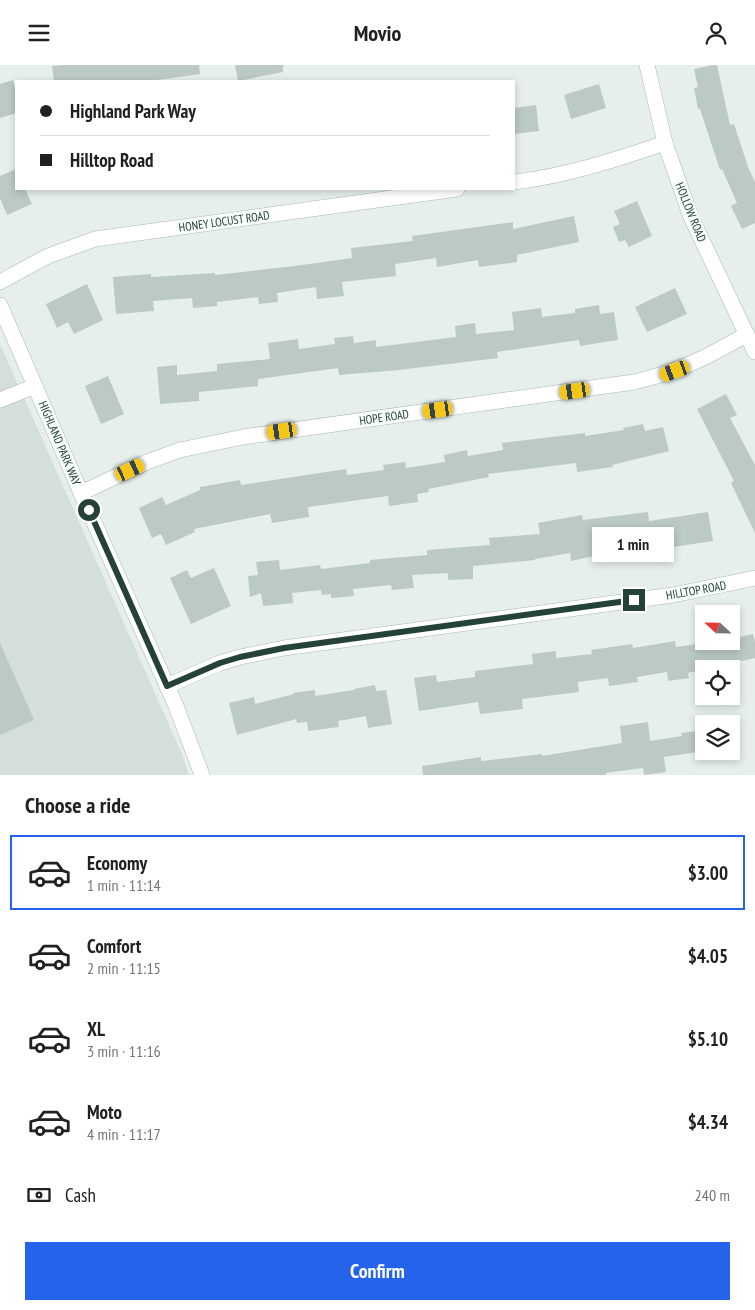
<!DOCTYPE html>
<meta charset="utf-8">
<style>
body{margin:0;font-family:"PT Sans Narrow",sans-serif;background:#f2f2f2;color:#202124;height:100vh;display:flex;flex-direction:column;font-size:19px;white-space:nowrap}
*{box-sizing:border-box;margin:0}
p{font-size:16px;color:#757577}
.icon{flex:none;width:28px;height:28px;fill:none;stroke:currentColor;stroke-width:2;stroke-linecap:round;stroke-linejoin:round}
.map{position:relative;height:710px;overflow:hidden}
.drawer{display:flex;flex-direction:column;background:#fff;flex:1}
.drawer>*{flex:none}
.guide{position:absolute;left:15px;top:15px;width:500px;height:110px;border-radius:0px;box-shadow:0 2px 8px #0003;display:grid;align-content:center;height:110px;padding:0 25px;background:#fff}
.needle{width:32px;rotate:292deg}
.fabs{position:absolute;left:695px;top:540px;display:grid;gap:10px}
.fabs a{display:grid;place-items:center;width:45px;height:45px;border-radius:0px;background:#fff;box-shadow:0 2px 8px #0003;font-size:25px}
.end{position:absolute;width:22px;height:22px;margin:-11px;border:6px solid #24423a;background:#fff;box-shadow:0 0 0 2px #fff}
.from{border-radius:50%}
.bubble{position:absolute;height:35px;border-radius:0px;background:#fff;box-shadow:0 2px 8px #0003;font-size:16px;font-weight:600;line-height:35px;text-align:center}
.car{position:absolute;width:15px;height:30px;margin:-15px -8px;border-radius:6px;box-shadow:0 0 4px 1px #0007;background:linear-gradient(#f5c518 24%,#345 0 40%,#f5c518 0 76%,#345 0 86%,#f5c518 0)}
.guide b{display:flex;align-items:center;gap:18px;height:48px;font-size:19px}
.guide b+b{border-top:1px solid #e0e0e0}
.guide i{width:12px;height:12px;background:#202124}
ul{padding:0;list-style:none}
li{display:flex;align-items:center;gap:15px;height:75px;margin:0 10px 8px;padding:0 15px;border:2px solid transparent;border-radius:0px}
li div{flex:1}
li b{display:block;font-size:19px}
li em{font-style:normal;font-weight:600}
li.current{border-color:#2563eb}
li>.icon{width:45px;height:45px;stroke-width:1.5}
h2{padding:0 25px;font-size:22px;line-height:60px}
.pay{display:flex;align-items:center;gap:12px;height:55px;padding:0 25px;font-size:19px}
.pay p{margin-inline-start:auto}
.cta{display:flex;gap:10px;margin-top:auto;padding:10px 25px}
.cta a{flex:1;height:58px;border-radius:0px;background:#2563eb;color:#fff;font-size:20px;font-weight:600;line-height:58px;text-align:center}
header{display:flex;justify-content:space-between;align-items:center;height:65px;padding:0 25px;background:#fff;font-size:22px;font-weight:600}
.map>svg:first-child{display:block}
</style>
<header><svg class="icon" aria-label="menu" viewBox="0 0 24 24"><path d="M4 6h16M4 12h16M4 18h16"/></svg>Movio<svg class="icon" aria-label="person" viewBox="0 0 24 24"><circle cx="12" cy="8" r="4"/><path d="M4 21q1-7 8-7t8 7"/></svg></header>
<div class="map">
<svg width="755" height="710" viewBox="0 0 755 710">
<rect width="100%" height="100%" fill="#e6efeb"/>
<!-- built -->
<polygon fill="#d4dfda" points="0,279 182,689 189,710 0,710"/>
<!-- building -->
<g fill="#bbcac4">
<polygon points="63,0 199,0 200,9 150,16 54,16 52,1"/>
<polygon points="235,0 283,0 283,7 238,16"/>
<polygon points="713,0 717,0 730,60 734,59 748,102 755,117 755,158 742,164 731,141 737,138 722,104 720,105 700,44 698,44 694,23 698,22 694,4"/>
<polygon points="13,15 16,26 16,48 0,53 0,19"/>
<polygon points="599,19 606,43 571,54 564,30"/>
<polygon points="536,40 539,66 514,69 514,43"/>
<polygon points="16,104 16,124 25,124 32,139 7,150 0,133 0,111"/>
<polygon points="637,136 652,171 629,182 625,175 619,177 613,162 620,159 614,146"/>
<polygon points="574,151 579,177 517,190 517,197 479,202 478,195 437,202 436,193 395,199 396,211 342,217 344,231 317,234 316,222 277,228 278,237 259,239 258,232 217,237 217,241 193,243 192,233 153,236 154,246 116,249 113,212 151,209 151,212 215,208 215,210 295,201 352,193 351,183 413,176 412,171 513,157 513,164"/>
<polygon points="87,219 103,255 74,269 68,257 57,263 46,239"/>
<polygon points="675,223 687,249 647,267 635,242"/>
<polygon points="599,240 600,249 614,247 618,275 580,281 579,275 497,287 498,293 399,305 339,310 338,303 258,314 258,321 199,327 199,336 160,339 157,302 177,300 177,310 217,306 217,299 270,294 268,278 298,274 299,284 335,279 334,273 353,271 354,278 376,275 376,282 456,272 455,261 475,258 476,269 514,265 512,247 541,243 542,252 575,248 575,244"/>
<polygon points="108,311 124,349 101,359 85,321"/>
<polygon points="726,329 737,350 730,353 755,400 755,468 731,418 734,416 697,344"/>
<polygon points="643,359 645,366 663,362 669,386 612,400 613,402 577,407 576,398 488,409 489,412 428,424 429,427 417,429 418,437 389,441 388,431 308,442 309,452 272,458 270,449 194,464 195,467 166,480 161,469 152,473 139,443 162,432 166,440 200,425 200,422 240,415 241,420 346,404 347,410 384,405 383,400 405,397 406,403 445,397 444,390 467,385 468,391 503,385 502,378 585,368 585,371 624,365 623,363"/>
<polygon points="648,447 649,456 708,447 713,476 673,482 672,480 593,489 594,491 571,496 570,488 535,494 535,495 473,501 473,514 448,515 448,508 412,510 414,523 392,525 391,520 353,524 354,531 331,533 331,529 322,530 321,525 292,528 293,538 263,541 261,528 250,532 248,511 258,510 256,497 279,495 280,505 320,500 321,504 370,498 370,495 427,490 427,485 490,480 489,473 540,469 538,458 582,450 583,455"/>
<polygon points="214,503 231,541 191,559 170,513 187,505 191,513"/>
<polygon points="753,569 755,577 755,593 688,608 689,613 668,616 667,607 637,612 638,617 609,621 608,613 578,617 579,627 522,634 523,644 480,649 478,637 419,646 414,613 436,610 437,617 475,612 475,606 533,599 532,589 556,586 556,593 592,589 591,585 632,579 633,583 675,576 676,582 718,576 731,576 731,574"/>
<polygon points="0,578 34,655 0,670"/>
<polygon points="375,620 376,626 386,625 392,659 368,663 366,651 338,656 339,662 308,666 307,657 297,658 296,654 237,670 229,638 254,632 255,639 294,629 293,628 315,625 315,631 354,625 354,624"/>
<polygon points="648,657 650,676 682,671 681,668 704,665 704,686 664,692 666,707 644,710 643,703 606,708 606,710 423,710 422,701 481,692 481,696 542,689 542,691 622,678 620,661"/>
</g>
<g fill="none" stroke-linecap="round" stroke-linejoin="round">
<defs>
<g id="street">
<polyline points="647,0 665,78 691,152 755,287"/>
<path d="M514,117C566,111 615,95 665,78"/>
<polyline points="0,217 48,191 95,174 457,124"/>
<polyline points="0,240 81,428 176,641 202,710"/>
<polyline points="0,335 35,321"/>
<path d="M81,428L147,397L180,385L243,372L634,317C678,307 708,292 747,269"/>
<polyline points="167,621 220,598 240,592 284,583 673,530 755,513"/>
</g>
</defs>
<!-- street casing -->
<use href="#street" stroke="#a8b8b2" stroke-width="16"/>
<!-- street -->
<use href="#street" stroke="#fff" stroke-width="15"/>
</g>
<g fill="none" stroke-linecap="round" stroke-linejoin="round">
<!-- route -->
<polyline stroke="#24423a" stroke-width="6" points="89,445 167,621 220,598 240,592 284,583 634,535"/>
</g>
<g text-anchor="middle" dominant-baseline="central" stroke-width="5" stroke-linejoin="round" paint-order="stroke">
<!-- street labels -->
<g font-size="12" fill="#24423a" stroke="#f7fbf9">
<text transform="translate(691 147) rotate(68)">HOLLOW ROAD</text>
<text transform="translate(224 156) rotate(-8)">HONEY LOCUST ROAD</text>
<text transform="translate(384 352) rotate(-8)">HOPE ROAD</text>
<text transform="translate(60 378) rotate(67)">HIGHLAND PARK WAY</text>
<text transform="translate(696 525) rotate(-10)">HILLTOP ROAD</text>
</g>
</g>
</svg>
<div class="fabs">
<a><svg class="needle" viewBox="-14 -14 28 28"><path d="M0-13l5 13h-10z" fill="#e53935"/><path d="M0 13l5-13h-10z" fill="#757577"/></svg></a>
<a><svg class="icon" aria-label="locate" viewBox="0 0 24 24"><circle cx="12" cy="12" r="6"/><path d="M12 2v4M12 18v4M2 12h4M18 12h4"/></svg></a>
<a><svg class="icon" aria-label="layers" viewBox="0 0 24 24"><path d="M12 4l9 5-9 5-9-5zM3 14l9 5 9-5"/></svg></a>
</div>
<i class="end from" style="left:89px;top:445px"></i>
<i class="end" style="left:634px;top:535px"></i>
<div class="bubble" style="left:592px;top:462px;width:82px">1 min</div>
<i class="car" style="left:675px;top:306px;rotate:250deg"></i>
<i class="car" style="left:575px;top:326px;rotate:262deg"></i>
<i class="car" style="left:438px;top:345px;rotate:262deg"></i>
<i class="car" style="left:282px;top:366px;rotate:262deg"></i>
<i class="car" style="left:130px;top:405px;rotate:65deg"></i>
<div class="guide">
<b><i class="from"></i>Highland Park Way</b>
<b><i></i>Hilltop Road</b>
</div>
</div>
<section class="drawer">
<h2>Choose a ride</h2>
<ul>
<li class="current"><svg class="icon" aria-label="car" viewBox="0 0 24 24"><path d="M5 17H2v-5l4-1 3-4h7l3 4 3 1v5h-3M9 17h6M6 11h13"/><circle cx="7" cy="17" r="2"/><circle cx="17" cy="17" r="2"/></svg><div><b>Economy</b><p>1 min · 11:14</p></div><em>$3.00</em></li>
<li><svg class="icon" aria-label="car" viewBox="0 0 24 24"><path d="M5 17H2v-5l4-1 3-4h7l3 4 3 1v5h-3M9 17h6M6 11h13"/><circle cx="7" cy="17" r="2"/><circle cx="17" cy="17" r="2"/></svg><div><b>Comfort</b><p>2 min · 11:15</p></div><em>$4.05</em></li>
<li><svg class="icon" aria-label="car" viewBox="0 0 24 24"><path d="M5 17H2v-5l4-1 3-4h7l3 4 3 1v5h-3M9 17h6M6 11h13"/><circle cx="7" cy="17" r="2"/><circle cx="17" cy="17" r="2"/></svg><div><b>XL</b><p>3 min · 11:16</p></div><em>$5.10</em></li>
<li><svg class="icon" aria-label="car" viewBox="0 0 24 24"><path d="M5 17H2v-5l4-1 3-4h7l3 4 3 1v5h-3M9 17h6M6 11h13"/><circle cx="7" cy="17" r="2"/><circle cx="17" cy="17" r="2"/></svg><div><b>Moto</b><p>4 min · 11:17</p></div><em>$4.34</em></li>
</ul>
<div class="pay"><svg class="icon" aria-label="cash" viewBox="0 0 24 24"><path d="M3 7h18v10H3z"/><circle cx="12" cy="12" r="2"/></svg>Cash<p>240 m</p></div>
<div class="cta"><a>Confirm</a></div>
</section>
